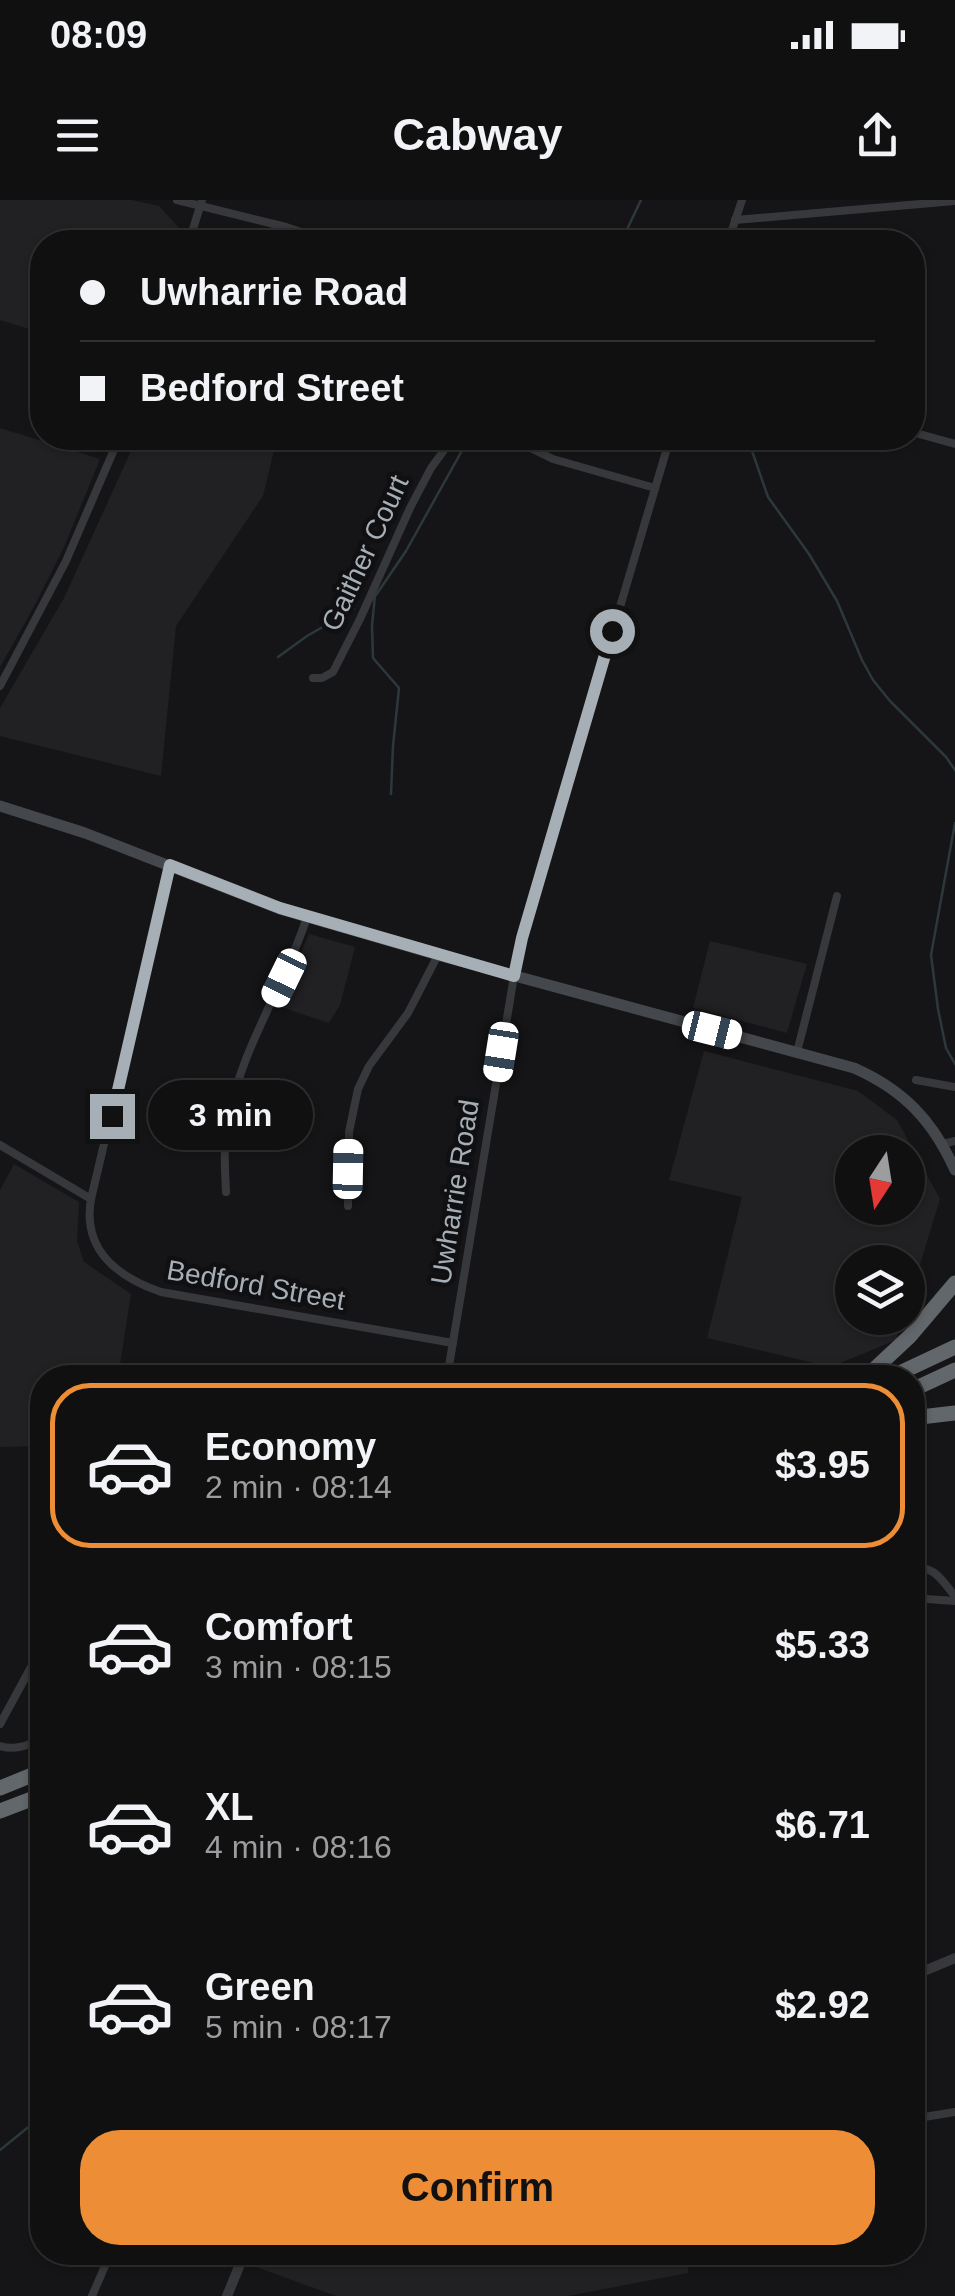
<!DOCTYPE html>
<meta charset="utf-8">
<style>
body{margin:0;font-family:Helvetica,sans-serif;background:#1e1e1f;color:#f1f3f6;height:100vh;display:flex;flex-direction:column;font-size:38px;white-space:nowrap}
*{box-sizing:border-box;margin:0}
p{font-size:32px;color:#9c9d9f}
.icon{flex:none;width:55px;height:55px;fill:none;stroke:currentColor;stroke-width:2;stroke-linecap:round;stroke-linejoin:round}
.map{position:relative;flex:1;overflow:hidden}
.sheet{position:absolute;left:30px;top:1165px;width:895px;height:900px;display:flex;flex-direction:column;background:#101011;border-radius:40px;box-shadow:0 2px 8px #0004,0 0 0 2px #303031}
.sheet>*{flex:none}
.guide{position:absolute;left:30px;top:30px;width:895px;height:220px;border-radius:40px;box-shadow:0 2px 8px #0004,0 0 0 2px #303031;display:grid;align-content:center;height:220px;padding:0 50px;background:#101011}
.needle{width:65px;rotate:192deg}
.controls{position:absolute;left:835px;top:935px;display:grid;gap:20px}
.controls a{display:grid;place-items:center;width:90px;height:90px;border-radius:50%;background:#101011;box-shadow:0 2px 8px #0004,0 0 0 2px #303031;font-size:50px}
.end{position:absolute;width:45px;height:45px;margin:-22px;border:12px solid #a7afb6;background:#111;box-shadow:0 0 0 5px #111}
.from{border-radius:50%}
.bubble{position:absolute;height:70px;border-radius:35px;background:#101011;box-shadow:0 2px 8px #0004,0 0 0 2px #303031;font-size:32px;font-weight:700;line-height:70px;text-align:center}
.car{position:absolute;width:30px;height:60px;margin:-30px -15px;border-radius:12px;box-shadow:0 0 8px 2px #0007;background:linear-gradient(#fff 24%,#345 0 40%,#fff 0 76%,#345 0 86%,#fff 0)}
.guide b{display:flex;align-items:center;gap:35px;height:95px;font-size:38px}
.guide b+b{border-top:2px solid #303031}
.guide i{width:25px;height:25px;background:#f1f3f6}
ul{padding:18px 0 0;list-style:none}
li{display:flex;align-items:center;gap:30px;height:165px;margin:0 20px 15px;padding:0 30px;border:5px solid transparent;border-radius:40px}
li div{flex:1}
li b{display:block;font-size:38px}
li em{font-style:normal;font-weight:700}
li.active{border-color:#ed8e36}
li>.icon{width:90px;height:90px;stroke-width:1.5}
.button{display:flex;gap:20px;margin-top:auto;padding:20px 50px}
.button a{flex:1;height:115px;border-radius:40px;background:#ed8e36;color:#111;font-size:40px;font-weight:700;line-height:115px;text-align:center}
.status{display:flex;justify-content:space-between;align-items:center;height:70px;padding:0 50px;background:#101011;direction:ltr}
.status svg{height:28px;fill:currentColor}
header{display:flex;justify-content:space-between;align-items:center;height:130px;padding:0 50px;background:#101011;font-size:45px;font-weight:700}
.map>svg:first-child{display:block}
</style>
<div class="status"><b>08:09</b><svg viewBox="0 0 49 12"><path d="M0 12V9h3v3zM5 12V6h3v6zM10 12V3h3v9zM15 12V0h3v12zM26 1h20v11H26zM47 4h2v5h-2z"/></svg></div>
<header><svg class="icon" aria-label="menu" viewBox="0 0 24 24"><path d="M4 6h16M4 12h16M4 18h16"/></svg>Cabway<svg class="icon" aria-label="share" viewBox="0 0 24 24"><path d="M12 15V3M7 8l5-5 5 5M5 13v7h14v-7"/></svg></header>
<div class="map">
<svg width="955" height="2096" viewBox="0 0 955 2096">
<rect width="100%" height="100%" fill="#151517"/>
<!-- built -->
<g fill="#212124" fill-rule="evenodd">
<polygon points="0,0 132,0 159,6 180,29 176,42 42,42 42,133 0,120"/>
<polygon points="0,228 100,259 65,345 36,403 0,467"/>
<polygon points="137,238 277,238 263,296 176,426 161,576 0,536 0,508 64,398"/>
<polygon points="309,734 355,747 340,805 329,823 278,806"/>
<polygon points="710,741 807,764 787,833 693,808"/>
<path d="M704,851L858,891L897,920L940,999L908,1104V1062H852V1118H903L896,1140L831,1167L707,1138L742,997L669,980ZM852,952H908V1008H852Z"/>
<polygon points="14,964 79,1002 77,1041 84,1062 131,1094 118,1177 42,1178 42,1246 0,1247 0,990"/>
<polygon points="263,2052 688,2053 688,2073 568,2096 336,2096 256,2067"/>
</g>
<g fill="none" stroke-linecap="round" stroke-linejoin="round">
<!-- stream -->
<g stroke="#2d383c" stroke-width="2.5">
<polyline points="621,42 641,0"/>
<polyline points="744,238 751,248 768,297 809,354 837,401 862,460 873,480 890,501 946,557 955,570"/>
<polyline points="375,395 372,426 373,458 399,488 393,546 391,594"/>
<polyline points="376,395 406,351 469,238"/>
<polyline points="278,457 307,436 354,409"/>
<polyline points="955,623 931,755 938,809 946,848 955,864"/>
<polyline points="0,1950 42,1916"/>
</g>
<!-- minor -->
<g stroke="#36383b" stroke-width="8">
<polyline points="177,0 286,27 331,42"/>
<polyline points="735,20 955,1"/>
<polyline points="189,42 202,0"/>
<polyline points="728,42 742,0"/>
<polyline points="912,232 955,244"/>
<polyline points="510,238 553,259 655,288"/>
<polyline points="313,478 322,478 333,472 360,419 410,308 431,268 453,238"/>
<polyline points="0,486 66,361 119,238"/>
<path d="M170,665L91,999C82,1049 117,1077 161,1092L453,1143"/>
<polyline points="797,852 837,696"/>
<polyline points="916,880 955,887"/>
<polyline points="943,944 955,941"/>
<polyline points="0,945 91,999"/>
<path d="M226,992C225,968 223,945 228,922C240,849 285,786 307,717"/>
<polyline points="348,1006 349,932 358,889 369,866 408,813 438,755"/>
<polyline points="447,1178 514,776 522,738 670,238"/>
<path d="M912,1369C933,1363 943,1382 955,1396"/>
<polyline points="912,1398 955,1401"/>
<polyline points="0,1524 42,1447"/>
<path d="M0,1546C16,1551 28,1545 42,1539"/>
<polyline points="912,1919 955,1912"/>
<polyline points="92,2096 111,2052"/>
</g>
<!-- tertiary -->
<g stroke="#36383b" stroke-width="10">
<polyline points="912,1776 955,1758"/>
<polyline points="227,2096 245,2052"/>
</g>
<!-- secondary -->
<path stroke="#44474b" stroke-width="11" d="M0,606L85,633L280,709L438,755L854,868C904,890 933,921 955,970"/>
<!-- motorway -->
<g stroke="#62676c" stroke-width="15">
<polyline points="865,1178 910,1136 955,1083"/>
<polyline points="889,1178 955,1147"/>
<polyline points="912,1190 955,1170"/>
<polyline points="912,1218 955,1213"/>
<polyline points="0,1588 42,1571"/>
<polyline points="0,1611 42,1595"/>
</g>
</g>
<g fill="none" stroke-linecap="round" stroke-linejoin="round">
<!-- route -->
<polyline stroke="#a7afb6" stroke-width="12" points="112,916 170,665 280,708 514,776 522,738 612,431"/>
</g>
<g text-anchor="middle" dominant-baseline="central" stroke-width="9" stroke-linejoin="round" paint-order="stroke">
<!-- street labels -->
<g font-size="28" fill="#a7afb6" stroke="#101012">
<text transform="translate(365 353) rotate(-65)">Gaither Court</text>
<text transform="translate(455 992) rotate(-81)">Uwharrie Road</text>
<text transform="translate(256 1085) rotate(10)">Bedford Street</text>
</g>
</g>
</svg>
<div class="controls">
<a><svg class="needle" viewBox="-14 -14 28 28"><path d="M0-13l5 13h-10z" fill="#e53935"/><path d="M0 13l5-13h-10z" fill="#9c9d9f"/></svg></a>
<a><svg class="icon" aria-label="layers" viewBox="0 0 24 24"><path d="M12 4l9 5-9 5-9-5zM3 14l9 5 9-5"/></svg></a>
</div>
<i class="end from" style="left:612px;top:431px"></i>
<i class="end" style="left:112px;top:916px"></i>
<div class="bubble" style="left:148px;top:880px;width:165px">3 min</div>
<i class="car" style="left:284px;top:778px;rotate:206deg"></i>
<i class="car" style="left:712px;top:830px;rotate:104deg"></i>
<i class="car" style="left:501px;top:852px;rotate:189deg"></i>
<i class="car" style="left:348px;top:969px;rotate:1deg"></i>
<div class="guide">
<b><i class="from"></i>Uwharrie Road</b>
<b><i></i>Bedford Street</b>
</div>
<section class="sheet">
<ul>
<li class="active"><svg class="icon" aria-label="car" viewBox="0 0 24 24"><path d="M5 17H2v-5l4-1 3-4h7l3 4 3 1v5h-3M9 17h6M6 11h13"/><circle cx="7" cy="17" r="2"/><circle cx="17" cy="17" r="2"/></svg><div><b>Economy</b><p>2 min · 08:14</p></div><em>$3.95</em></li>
<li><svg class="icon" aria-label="car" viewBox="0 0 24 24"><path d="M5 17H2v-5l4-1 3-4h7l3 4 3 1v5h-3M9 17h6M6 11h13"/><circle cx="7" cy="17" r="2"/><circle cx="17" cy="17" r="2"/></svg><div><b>Comfort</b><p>3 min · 08:15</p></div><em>$5.33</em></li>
<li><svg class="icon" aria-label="car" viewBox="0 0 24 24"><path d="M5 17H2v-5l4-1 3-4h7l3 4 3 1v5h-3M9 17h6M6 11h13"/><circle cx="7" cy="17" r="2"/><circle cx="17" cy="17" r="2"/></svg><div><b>XL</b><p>4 min · 08:16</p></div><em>$6.71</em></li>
<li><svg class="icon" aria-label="car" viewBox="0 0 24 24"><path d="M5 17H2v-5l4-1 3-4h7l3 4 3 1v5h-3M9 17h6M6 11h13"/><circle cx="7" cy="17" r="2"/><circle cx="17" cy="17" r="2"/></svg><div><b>Green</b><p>5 min · 08:17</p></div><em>$2.92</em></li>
</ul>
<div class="button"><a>Confirm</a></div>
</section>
</div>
